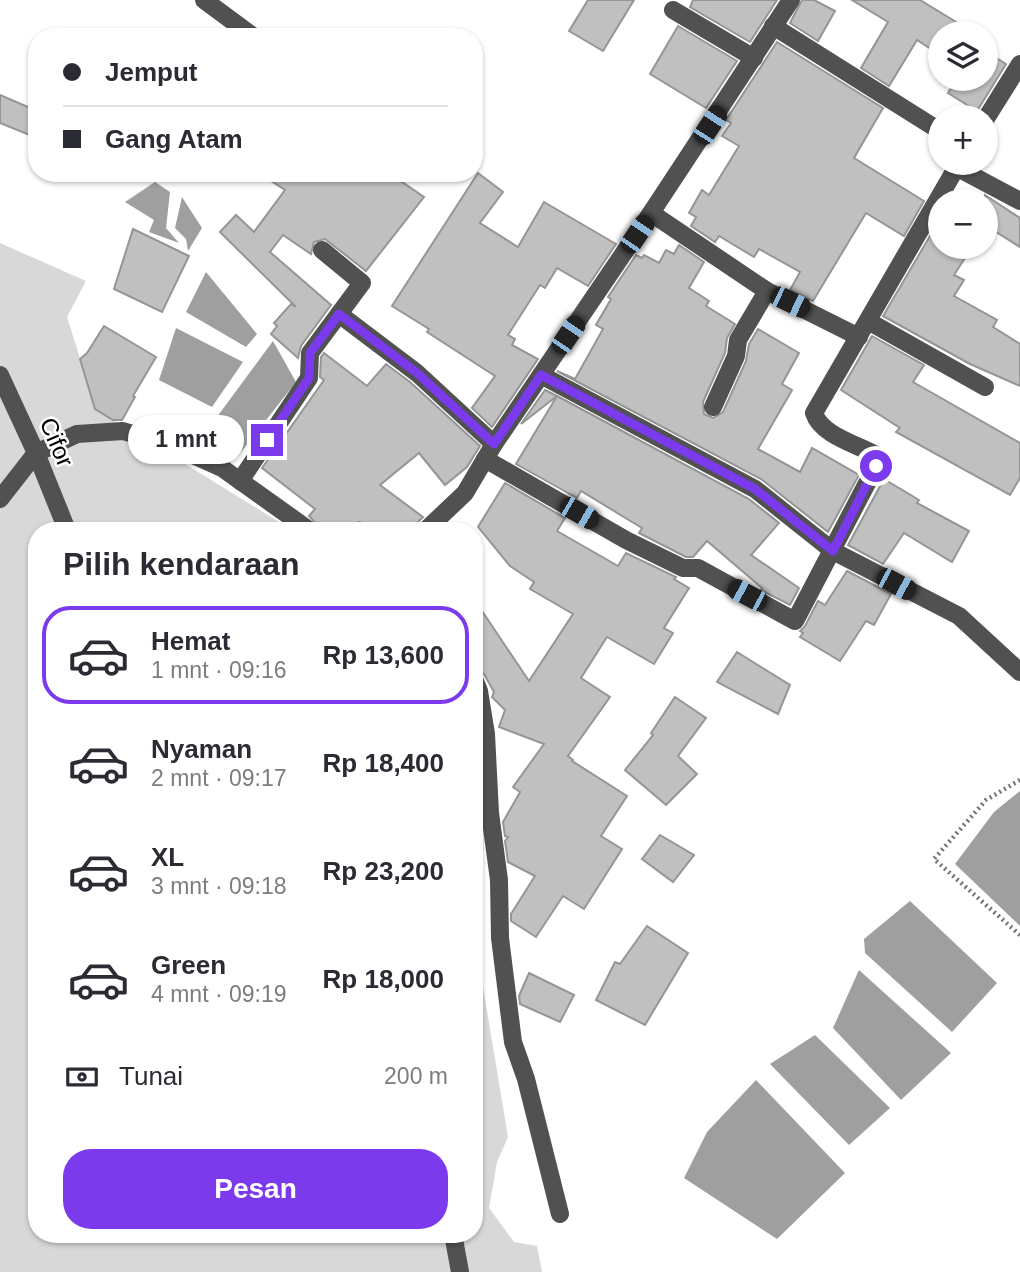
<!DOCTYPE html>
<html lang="id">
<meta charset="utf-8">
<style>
body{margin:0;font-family:Arial,sans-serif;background:#f2f2f3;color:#2b2b33;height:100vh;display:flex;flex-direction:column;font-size:26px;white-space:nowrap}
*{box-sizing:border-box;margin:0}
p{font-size:23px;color:#7c7c81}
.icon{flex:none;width:38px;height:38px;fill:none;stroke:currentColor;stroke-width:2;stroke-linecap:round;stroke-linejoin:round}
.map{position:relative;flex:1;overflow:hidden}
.drawer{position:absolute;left:28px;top:522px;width:455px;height:721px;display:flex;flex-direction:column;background:#fff;border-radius:28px;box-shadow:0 2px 5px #0004}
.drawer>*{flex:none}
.guide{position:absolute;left:28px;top:28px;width:455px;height:154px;border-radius:28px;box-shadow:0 2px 5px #0004;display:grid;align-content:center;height:154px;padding:0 35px;background:#fff}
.controls{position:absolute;left:928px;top:21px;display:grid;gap:14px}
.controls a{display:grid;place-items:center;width:70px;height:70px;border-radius:50%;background:#fff;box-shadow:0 2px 5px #0004;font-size:35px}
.end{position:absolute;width:32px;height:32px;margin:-16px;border:9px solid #7c3aed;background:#fff;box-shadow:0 0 0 4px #fff}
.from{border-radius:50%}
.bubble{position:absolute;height:49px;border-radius:24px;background:#fff;box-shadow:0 2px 5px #0004;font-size:23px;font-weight:700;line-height:49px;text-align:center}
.car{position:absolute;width:21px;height:42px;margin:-21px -10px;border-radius:9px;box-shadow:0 0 5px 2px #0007;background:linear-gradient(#222 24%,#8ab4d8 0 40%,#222 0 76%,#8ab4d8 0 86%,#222 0)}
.guide b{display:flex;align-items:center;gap:24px;height:66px;font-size:26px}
.guide b+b{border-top:2px solid #e1e1e2}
.guide i{width:18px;height:18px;background:#2b2b33}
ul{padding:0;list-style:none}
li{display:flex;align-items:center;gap:21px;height:98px;margin:0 14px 10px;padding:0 21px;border:4px solid transparent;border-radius:28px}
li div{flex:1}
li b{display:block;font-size:26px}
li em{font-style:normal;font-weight:700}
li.current{border-color:#7c3aed}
li>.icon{width:63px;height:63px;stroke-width:1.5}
h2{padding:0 35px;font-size:32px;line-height:84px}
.pay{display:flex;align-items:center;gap:18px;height:77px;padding:0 35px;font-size:26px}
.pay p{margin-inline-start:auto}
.cta{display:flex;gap:14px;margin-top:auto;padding:14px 35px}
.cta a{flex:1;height:80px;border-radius:28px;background:#7c3aed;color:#fff;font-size:28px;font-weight:700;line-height:80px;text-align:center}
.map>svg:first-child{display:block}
</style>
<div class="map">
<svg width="1020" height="1272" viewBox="0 0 1020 1272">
<rect width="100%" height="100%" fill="#fff"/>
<!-- green -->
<polygon fill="#d8d8d8" points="0,243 86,281 67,317 96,409 292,530 37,530 37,1234 474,1234 474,749 485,793 479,963 508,1137 497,1162 489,1208 514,1242 537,1246 542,1272 0,1272"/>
<!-- water -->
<g fill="#9f9f9f">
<polygon points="155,182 170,192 166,228 179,243 149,232 154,220 125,202"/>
<polygon points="182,197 202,228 188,251 186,239 175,228"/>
<polygon points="206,272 257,334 246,347 186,312"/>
<polygon points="176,328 243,362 212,407 159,380"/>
<polygon points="273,341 296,382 238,456 200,440"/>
<polygon points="1020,791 1020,926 955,864 994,812"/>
<polygon points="910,901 997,983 952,1032 865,953 864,939"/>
<polygon points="859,970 951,1053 901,1100 833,1028"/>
<polygon points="815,1035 890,1108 849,1145 770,1064"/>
<polygon points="756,1080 845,1173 777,1239 684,1178 707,1132"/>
</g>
<!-- building -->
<g fill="#c0c0c0" stroke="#959595" stroke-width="2">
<polygon points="588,0 634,0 603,51 569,31"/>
<polygon points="693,0 777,0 750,42 690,7"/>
<polygon points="802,0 814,0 835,11 818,41 790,23"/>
<polygon points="852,0 920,0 974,33 940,33 940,55 917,40 889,86 861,68 888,22"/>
<polygon points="678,26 737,61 706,108 650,74"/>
<polygon points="777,42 883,108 854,158 924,201 904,236 866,213 813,301 790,290 800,272 759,249 754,257 719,236 715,242 691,226 696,217 689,213 702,190 709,195 739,146 722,136 731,123 726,120"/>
<polygon points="985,51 1006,64 977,111 948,93 957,79 985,79"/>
<polygon points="0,95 37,111 37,138 0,123"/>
<polygon points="259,173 389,173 424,197 366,271 325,239 314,242 311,254 283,235 270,252 331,305 301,346 298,358 271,334 277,326 274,323 291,304 296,307 220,232 236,215 254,232 285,190"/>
<polygon points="478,173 503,192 480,223 518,247 544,202 616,244 588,286 557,268 545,288 540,285 508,335 515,339 512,345 538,359 492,427 472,408 495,376 427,332 429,329 392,306"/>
<polygon points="985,195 1020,218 1020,247 985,225"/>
<polygon points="940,219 940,247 972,247 954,275 964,280 954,296 997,320 993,327 1020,344 1020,386 970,364 883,316"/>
<polygon points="133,229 189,256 162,312 114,289"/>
<polygon points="679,245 704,262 689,288 709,301 706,306 735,324 727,338 725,353 703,402 704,414 713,418 723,412 746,361 749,344 758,329 799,353 782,384 792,390 758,449 800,472 812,448 859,475 828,532 761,479 557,371 575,379 603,329 596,325 611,299 608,297 636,255 642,258 644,255 659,263 666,250 674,254"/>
<polygon points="104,326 156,357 133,396 135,397 122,420 113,420 95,409 80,359 87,353"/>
<polygon points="872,336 924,365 913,382 1020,443 1020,478 1010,495 896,432 900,428 841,390"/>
<polygon points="324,353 367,386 386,364 410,382 480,446 467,467 445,485 419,453 380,485 423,517 418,522 415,530 380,530 359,522 348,530 322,530 309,516 315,509 262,468 324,380 320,377 321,357"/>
<polygon points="545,390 557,396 521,424"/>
<polygon points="557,396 749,499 779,523 751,555 799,588 790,605 761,590 762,588 707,541 693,557 686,557 639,533 642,528 581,491 577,498 516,464"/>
<polygon points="884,479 919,500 917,503 969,531 952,562 904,533 883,564 848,545"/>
<polygon points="505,483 565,518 557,531 618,566 626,553 676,577 674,579 689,588 664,628 673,633 654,664 607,637 581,678 610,697 568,756 573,760 572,761 627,796 601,836 622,849 584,909 563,896 536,937 511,921 511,914 535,876 508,862 505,841 508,837 505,836 503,822 520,792 513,787 544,744 499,727 505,710 492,697 494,692 484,674 474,665 474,599 529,681 573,614 530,589 534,582 510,566 478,527"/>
<polygon points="847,571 891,594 874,625 866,621 840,661 800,637 803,633 800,631 805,626 818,601 825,605"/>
<polygon points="737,652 790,685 778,714 717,682"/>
<polygon points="675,697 706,718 678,756 697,774 666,805 625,770 653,735 651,733"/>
<polygon points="660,835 694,855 673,882 642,859"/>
<polygon points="647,926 688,953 645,1025 596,1000 615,962 620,964"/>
<polygon points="529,973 574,995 560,1022 520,1004 519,996"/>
</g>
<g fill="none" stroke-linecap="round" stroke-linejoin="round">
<!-- path -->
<polyline stroke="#737373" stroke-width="4.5" stroke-dasharray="2 3.5" stroke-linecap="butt" points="1020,780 986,800 934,859 1020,935"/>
<!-- minor -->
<g stroke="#515151" stroke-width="18">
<polyline points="204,0 254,37"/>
<polyline points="673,10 754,58"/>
<polyline points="773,26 940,131"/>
<polyline points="985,120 1020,64"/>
<polyline points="956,167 1020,201"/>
<polyline points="651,213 767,291 859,337"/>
<polyline points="322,250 362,283 339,314 417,373 494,444"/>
<polyline points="868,321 985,387"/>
<polyline points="0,375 36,453 67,530"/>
<polyline points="541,375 755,489 833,551 959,616 1020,672"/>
<polyline points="713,407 736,356 738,340 767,291"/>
<path d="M485,459L626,540L683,568H698L795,621L876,466V455C856,444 821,435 814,413L959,163"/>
<polyline points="240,481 309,378 310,353 339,314"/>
<polyline points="0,499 36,453 77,434 123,431 173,446 222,468 309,530"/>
<polyline points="426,530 465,493 494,444 651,213 791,0"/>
<polyline points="474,679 479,691 486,734 490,813 499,880 500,938 513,1042 526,1079 560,1214"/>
<polyline points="453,1234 460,1272"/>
</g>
</g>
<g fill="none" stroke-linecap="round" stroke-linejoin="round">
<!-- route -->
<polyline stroke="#7c3aed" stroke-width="9" points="267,440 309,378 310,353 339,314 417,373 494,444 541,375 755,489 833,551 876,466"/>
</g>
<g text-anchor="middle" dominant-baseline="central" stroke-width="5" stroke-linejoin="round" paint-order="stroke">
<!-- street labels -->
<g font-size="24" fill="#000" stroke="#fff">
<text transform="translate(57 442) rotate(67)">Cifor</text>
</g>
</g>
</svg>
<div class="controls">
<a><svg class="icon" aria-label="layers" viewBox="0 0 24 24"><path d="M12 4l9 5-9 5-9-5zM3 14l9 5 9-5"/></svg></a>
<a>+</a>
<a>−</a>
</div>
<i class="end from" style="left:876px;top:466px"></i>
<i class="end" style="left:267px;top:440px"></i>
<div class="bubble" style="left:128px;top:415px;width:116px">1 mnt</div>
<i class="car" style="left:710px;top:125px;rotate:33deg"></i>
<i class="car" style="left:637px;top:234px;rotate:34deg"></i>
<i class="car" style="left:790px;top:302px;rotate:116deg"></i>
<i class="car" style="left:568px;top:335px;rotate:34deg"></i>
<i class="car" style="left:579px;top:513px;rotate:120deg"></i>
<i class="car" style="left:896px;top:584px;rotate:118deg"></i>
<i class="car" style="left:747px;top:595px;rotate:298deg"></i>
<div class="guide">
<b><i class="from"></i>Jemput</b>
<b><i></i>Gang Atam</b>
</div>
<section class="drawer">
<h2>Pilih kendaraan</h2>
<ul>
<li class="current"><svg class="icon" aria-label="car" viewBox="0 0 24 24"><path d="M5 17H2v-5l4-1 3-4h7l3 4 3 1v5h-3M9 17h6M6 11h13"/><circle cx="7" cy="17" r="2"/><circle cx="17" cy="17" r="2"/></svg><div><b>Hemat</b><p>1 mnt · 09:16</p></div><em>Rp 13,600</em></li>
<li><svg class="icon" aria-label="car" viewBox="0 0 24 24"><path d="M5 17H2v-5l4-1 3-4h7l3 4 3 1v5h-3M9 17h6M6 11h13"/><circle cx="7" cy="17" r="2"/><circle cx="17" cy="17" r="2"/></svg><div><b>Nyaman</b><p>2 mnt · 09:17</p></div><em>Rp 18,400</em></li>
<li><svg class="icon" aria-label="car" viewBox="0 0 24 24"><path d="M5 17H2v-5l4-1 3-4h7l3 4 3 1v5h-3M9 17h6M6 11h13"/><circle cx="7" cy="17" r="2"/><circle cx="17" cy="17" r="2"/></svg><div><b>XL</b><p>3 mnt · 09:18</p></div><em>Rp 23,200</em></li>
<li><svg class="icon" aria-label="car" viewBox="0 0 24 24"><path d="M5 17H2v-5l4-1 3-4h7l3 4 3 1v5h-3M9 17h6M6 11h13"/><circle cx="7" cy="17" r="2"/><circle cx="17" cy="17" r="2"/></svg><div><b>Green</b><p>4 mnt · 09:19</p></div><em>Rp 18,000</em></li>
</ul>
<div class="pay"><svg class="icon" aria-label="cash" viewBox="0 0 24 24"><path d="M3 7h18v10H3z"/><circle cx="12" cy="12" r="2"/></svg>Tunai<p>200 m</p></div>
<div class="cta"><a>Pesan</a></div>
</section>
</div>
